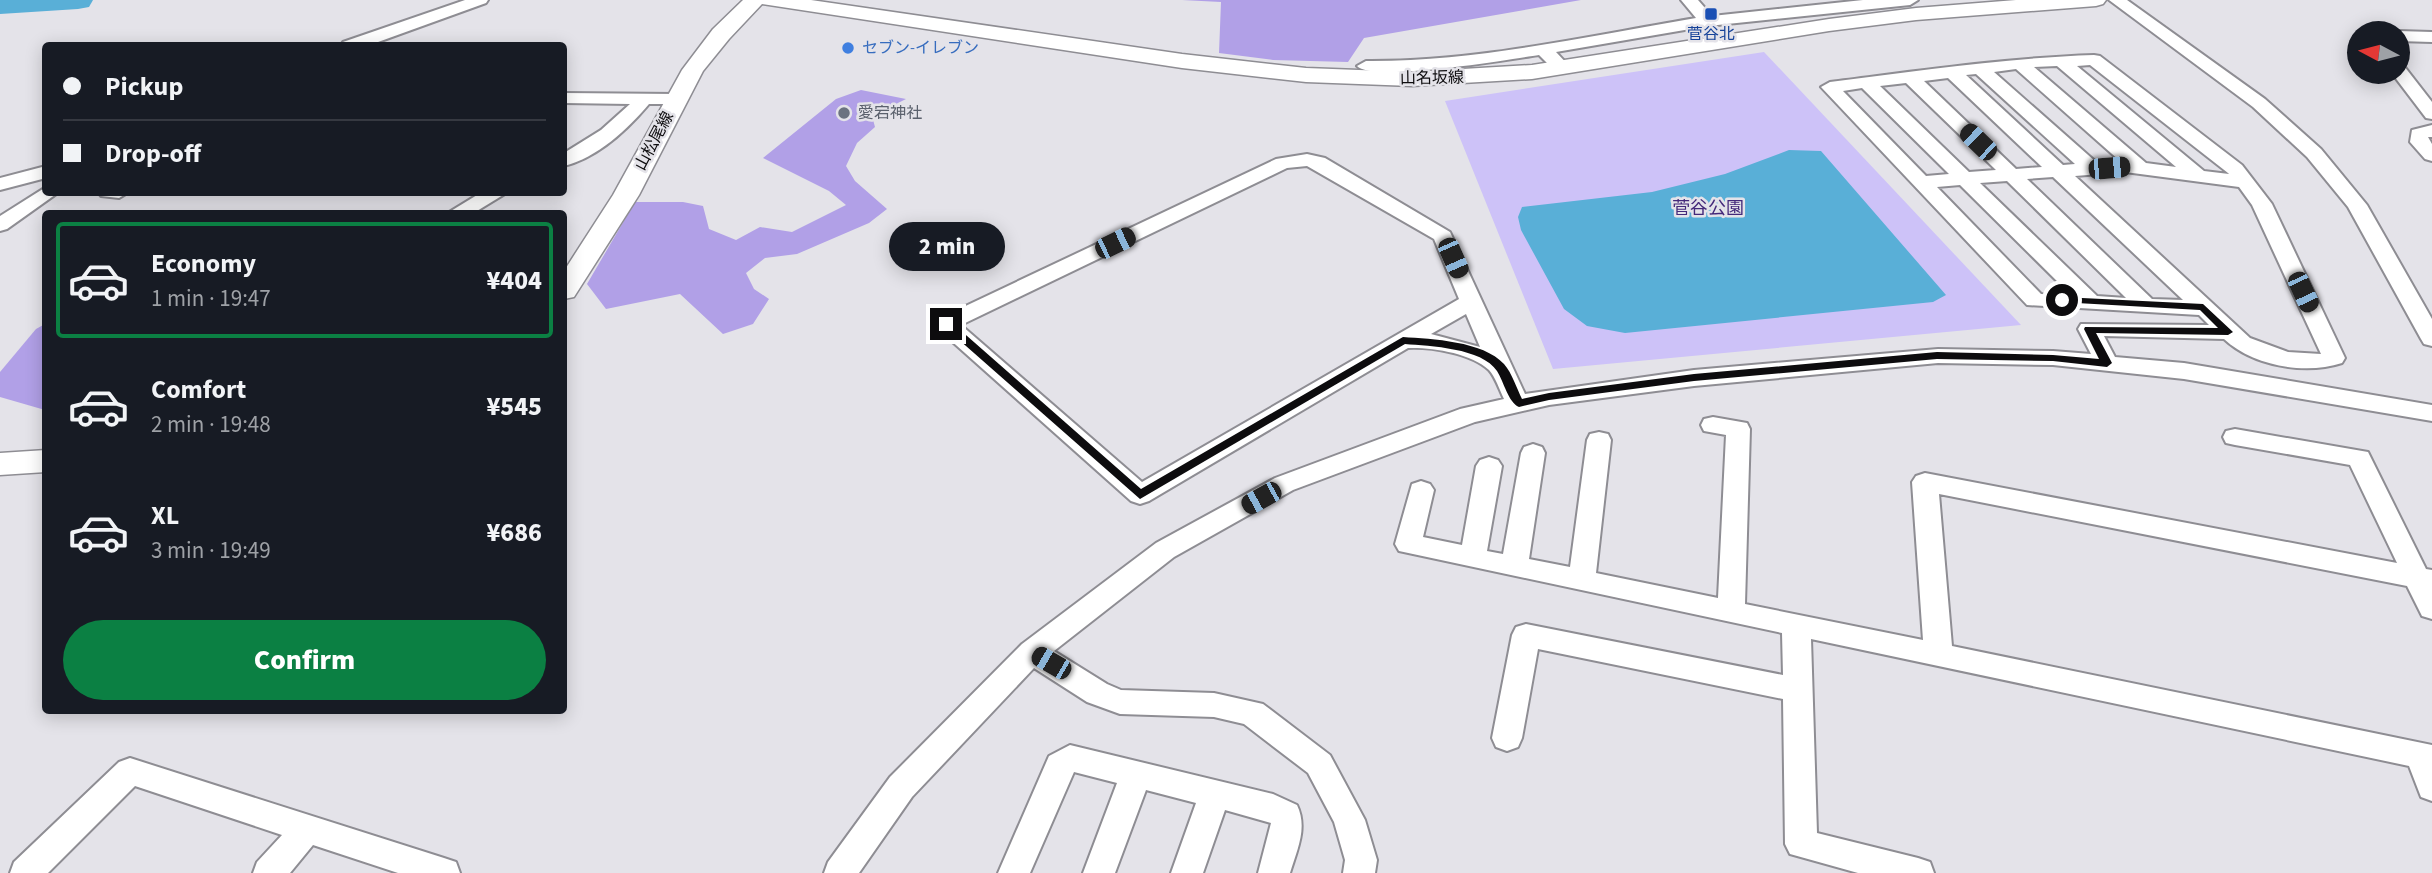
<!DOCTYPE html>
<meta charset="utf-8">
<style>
body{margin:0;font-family:"Source Sans 3","Noto Sans JP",sans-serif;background:#242831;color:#f1f3f6;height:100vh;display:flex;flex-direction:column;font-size:26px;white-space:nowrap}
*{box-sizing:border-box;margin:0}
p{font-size:23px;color:#9ea1a6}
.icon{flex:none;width:38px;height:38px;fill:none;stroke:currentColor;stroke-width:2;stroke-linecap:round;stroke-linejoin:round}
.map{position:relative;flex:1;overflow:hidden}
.panel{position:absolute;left:42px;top:210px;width:525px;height:504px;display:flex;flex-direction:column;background:#171b24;border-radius:7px;box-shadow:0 4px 18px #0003}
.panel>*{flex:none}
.hud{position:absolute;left:42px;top:42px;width:525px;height:154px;border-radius:7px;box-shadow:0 4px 18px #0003;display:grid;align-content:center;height:154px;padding:0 21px;background:#171b24}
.needle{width:46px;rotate:277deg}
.tools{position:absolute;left:2347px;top:21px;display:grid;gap:14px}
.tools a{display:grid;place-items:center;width:63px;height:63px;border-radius:50%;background:#171b24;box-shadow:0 4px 18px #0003;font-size:35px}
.end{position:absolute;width:32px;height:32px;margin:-16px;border:9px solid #0d0c0e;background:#fff;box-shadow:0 0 0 4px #fff}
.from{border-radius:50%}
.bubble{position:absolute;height:49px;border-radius:24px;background:#171b24;box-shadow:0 4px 18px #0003;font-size:23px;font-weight:800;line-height:49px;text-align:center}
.car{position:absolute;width:21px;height:42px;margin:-21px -10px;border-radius:9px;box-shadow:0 0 5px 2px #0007;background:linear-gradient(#222 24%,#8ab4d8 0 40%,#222 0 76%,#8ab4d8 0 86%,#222 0)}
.hud b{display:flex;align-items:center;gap:24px;height:66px;font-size:26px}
.hud b+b{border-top:2px solid #363941}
.hud i{width:18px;height:18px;background:#f1f3f6}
ul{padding:12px 0 0;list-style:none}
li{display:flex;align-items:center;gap:21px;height:116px;margin:0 14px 10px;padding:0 7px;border:4px solid transparent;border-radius:7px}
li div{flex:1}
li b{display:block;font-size:26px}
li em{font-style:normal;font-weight:800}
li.current{border-color:#0b8043}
li>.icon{width:63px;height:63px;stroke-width:1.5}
.action{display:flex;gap:14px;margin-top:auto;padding:14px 21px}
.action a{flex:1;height:80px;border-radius:42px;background:#0b8043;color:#fff;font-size:28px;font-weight:800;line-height:80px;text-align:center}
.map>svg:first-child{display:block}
</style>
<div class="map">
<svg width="2432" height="873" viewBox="0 0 2432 873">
<rect width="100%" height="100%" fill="#e4e3e9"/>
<!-- green -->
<polygon fill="#cdc2f8" points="1764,52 2021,325 1553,369 1445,101"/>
<!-- forest -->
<g fill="#b1a0e7">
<polygon points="1182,0 1581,0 1364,38 1348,62 1273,60 1219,53 1221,2"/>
<polygon points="861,90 906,99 872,116 875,127 857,143 846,166 855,181 887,209 869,223 797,254 765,258 746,273 754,289 769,299 753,324 723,334 680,294 606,309 587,284 635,202 683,202 703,206 709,229 736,240 760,227 792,232 846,205 829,191 763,158 836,99"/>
<polygon points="45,324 45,410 0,397 0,372 36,329"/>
</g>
<!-- water -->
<polygon fill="#59afd7" points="1789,150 1821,151 1946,295 1933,302 1625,333 1587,326 1564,309 1521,230 1518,217 1522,207 1652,192 1725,174"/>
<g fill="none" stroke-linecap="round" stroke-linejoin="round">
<!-- river -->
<polygon fill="#59afd7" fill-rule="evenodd" points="0,0 93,0 89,7 78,9 0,14"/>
<defs>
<g id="minor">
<polygon points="465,0 488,0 486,3 367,46 341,46 343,42"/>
<path d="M1681,0H1698L1712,16L1863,0H1918L1910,5L1708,26L1556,52L1571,68L1562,73L1556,72L1539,55C1512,59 1372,83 1357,66L1366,61C1477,62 1587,36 1696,18Z"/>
<polygon points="2109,0 2127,0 2265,99 2321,149 2367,205 2432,319 2432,346 2424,344 2421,339 2348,207 2307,157 2253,107"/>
<polygon points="2398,31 2432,32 2432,42 2398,41 2398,33 2392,33"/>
<path d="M2094,55L2100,56L2242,165L2272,204L2345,358L2342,363C2305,375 2253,366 2224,339L2104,336L2115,357L2184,363L2432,405V421L2184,379L2053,365L1938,363L1694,386L1549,405L1475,422L1293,490L1174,557L1054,651L1107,684L1121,690L1214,693L1263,704L1330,755L1365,820L1377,860L1375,873H1343L1345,860L1334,822L1308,773L1244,724L1214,717L1120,714L1087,702L1034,668L912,797L859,873H824L828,862L890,777L1022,644L1156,543L1275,478L1460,409L1504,399C1500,391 1495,376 1489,370C1471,353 1431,347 1408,348L1149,501L1140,504L1131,501L938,329L935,324L938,319L1276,159L1307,154L1325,158L1450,232L1525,394L1694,370L1938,349L2053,351L2091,354L2078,329L2081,324L2209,325L2199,315L2027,305L1821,87L1830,82C1918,71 2005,58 2094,55ZM2090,65L2228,173L2229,174L2204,171L2077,66ZM2057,66L2176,167L2146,163L2034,67ZM2016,69L2120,161L2096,162L1994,72ZM1976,74L2075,164L2063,165L1966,75ZM1948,78L2042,167L2016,169L1924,81ZM1906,83L1996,170L1969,172L1880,86ZM1862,88L1949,174L1926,176L1843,91ZM1307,166L1434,239L1459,299L1142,482L961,325L1287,168ZM2125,172L2239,187L2252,205L2321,354L2288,352L2250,338L2075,176ZM2053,177L2183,300L2152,299L2027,179ZM2007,181L2126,298L2097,296L1980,183ZM1960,185L2071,295L2041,294L1937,187ZM1466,314L1480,347L1431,334Z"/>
<polygon points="2398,65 2404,66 2432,102 2432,119 2426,118 2391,72 2398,72"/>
<path d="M564,93L676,94L685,99L676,104H649C628,129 597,158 564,166V153L601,130L630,104L564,103Z"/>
<polygon points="2432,125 2432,137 2428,137 2432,144 2432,161 2425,159 2410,142 2412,130"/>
<polygon points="46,166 46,178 0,190 0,178"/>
<polygon points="46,187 46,192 59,192 7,229 0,231 0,216"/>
<polygon points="98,192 129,192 119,198 101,196"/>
<polygon points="482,192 508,192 472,214 446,214"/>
<polygon points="1713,417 1747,423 1750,429 1745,604 1923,640 1912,482 1916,476 1925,473 2397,563 2350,465 2235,445 2226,443 2223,437 2226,431 2235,429 2368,452 2426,569 2432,570 2432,619 2422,616 2407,586 1939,494 1952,646 2432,745 2432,801 2421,797 2409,766 1811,639 1817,833 1918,858 1930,862 1934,873 1858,873 1790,854 1785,844 1783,699 1538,649 1522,738 1518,747 1507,751 1496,747 1492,738 1512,635 1516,627 1526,624 1783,675 1782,633 1399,551 1395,544 1412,484 1421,481 1430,484 1434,490 1423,537 1462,545 1476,466 1480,460 1489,457 1498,460 1502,466 1487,551 1503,554 1521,453 1524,447 1533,444 1542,447 1545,453 1529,559 1570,567 1587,440 1590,434 1599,432 1608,434 1611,440 1596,573 1718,598 1726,435 1704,431 1701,425 1704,419"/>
<path d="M1070,745L1273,794L1297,805C1308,828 1297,850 1290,873H1258L1271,823L1225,810L1203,873H1171L1196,803L1146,790L1115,873H1083L1117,783L1074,772L1030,873H998L1049,756Z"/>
<polygon points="130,758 444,858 456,862 460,873 398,873 313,845 290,873 253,873 257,862 282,835 135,786 48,873 10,873 14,862 119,762"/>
</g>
<g id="major">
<polygon points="743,0 811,0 1182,54 1306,68 1412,72 1532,65 1829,19 1916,8 2016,0 2106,0 2103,4 2096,6 1916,20 1829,31 1532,79 1412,86 1306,82 1182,68 762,4 729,39 703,71 639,195 574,297 564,299 564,271 613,195 682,70 713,29"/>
<polygon points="46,450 46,472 0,475 0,453"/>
</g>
</defs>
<!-- minor casing -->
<use href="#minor" stroke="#8e8d93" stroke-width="4"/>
<!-- major casing -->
<use href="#major" stroke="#8e8d93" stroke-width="3"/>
<!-- minor -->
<use href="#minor" fill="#fff" fill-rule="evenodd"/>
<!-- major -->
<use href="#major" fill="#fff" fill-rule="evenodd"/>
</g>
<!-- route -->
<path fill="#0d0c0e" d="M2062,297L2203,304L2233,332L2228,335L2096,333L2112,363L2107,367L2053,361L1937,359L1694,381L1549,400L1519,407C1508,402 1504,382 1497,371C1482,348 1430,346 1405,344L1140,499L941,324L950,321L1141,489L1403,337C1432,339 1483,341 1504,364C1512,373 1517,389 1522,399L1549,393L1694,374L1937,352L2053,355L2099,359L2084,329L2085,327L2218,328L2200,310L2059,302V298Z"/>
<!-- markers -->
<rect fill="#1a4fb4" stroke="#e4e3e9" stroke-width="2.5" x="1704" y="7" width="14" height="14" rx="3.5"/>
<circle fill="#3f7fe0" stroke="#e4e3e9" stroke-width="2.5" cx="848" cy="48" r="7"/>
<circle fill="#6b7280" stroke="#e4e3e9" stroke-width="2.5" cx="844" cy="113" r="7"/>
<g text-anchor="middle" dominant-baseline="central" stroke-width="5" stroke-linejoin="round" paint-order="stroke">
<!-- far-transit labels -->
<g font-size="16" fill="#164399" stroke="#e4e3e9">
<text x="1711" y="34">菅谷北</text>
</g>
<!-- far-shop labels -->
<g font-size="16" fill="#366cbe" stroke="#e4e3e9" text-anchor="start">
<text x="862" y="48">セブン-イレブン</text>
</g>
<!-- far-street labels -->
<g font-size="16" fill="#0d0c0e" stroke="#e4e3e9">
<text transform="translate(1432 78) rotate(-1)">山名坂線</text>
<text transform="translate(654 141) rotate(-62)">山松尾線</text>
</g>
<!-- far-worship labels -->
<g font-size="16" fill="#5b616d" stroke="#e4e3e9" text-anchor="start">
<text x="858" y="113">愛宕神社</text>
</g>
<!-- park labels -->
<g font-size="18" fill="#44297a" stroke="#e4e3e9">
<text x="1708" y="208">菅谷公園</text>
</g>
</g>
</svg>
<div class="tools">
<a><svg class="needle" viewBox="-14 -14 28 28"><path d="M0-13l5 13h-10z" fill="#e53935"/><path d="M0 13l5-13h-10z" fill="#9ea1a6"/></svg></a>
</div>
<i class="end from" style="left:2062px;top:300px"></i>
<i class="end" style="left:946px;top:324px"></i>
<div class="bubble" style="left:889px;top:222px;width:116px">2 min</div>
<i class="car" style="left:1978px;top:142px;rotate:314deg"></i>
<i class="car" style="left:2109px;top:168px;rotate:85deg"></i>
<i class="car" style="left:1115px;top:243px;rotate:64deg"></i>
<i class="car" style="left:1453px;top:258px;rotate:156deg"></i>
<i class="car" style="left:2303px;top:292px;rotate:155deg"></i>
<i class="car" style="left:1261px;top:498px;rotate:241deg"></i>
<i class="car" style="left:1051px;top:663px;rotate:300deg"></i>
<div class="hud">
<b><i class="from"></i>Pickup</b>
<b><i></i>Drop-off</b>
</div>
<section class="panel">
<ul>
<li class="current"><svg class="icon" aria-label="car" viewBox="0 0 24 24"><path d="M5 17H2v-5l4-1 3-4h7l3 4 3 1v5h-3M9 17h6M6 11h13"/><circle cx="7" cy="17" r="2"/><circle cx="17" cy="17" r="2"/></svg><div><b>Economy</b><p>1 min · 19:47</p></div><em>¥404</em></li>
<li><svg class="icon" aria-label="car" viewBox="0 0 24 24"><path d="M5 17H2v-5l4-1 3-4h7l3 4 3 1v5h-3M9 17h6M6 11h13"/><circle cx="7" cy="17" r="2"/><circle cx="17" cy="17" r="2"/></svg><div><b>Comfort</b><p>2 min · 19:48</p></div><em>¥545</em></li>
<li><svg class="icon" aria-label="car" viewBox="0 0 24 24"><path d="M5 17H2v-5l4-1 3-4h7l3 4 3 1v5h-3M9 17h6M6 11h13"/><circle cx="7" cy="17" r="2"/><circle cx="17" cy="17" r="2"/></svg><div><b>XL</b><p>3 min · 19:49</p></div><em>¥686</em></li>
</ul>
<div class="action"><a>Confirm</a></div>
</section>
</div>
